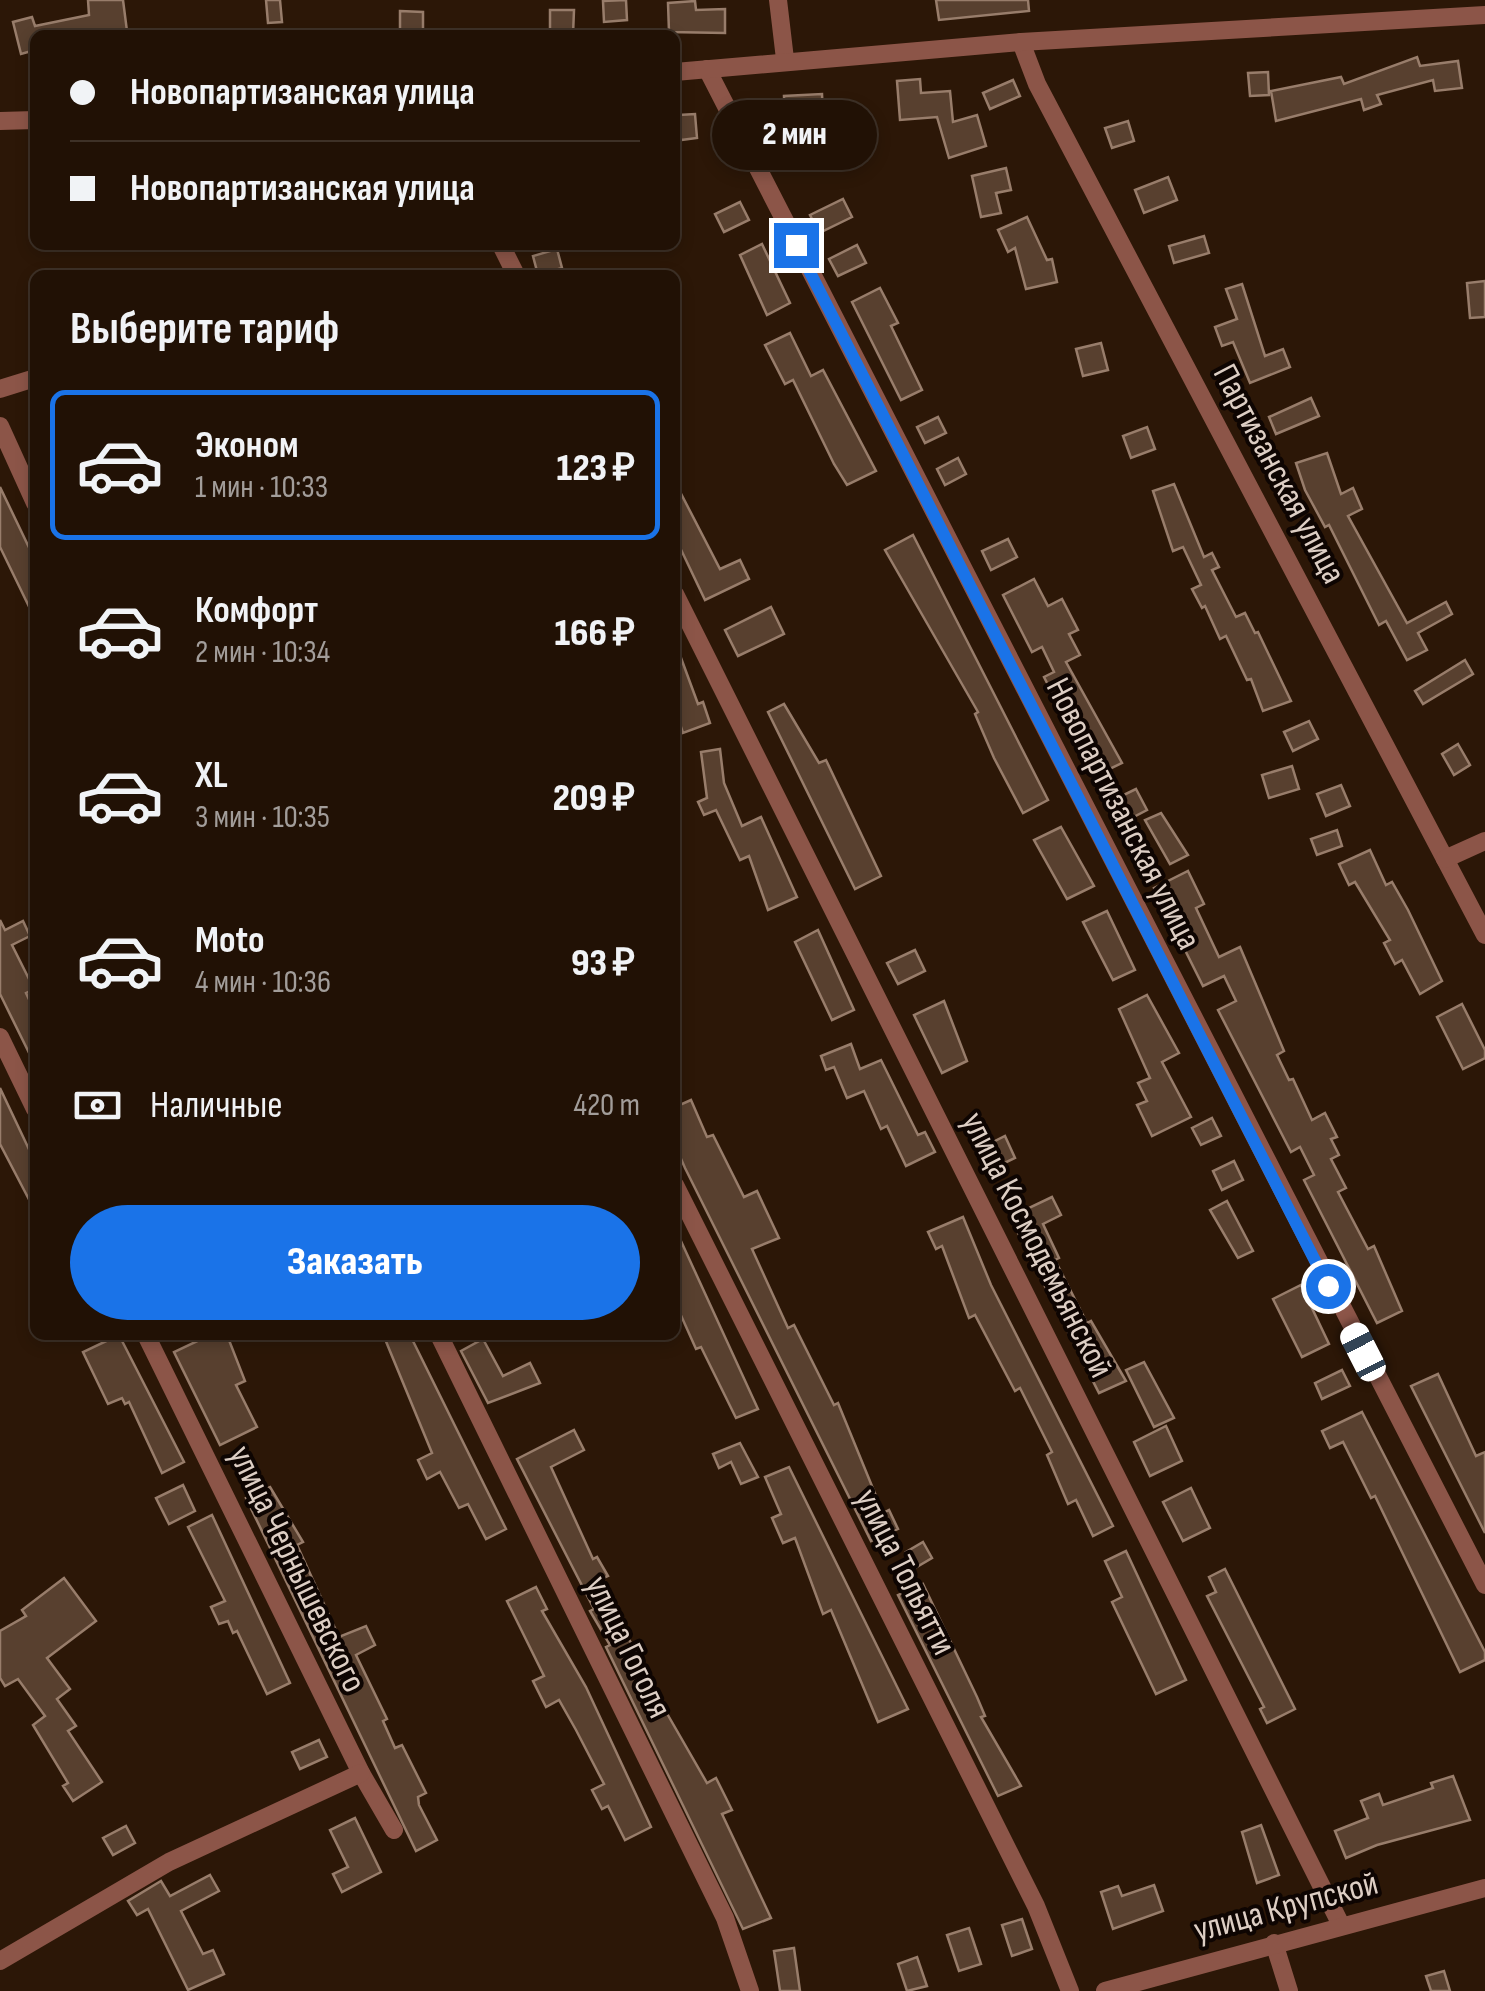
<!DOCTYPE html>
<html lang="ru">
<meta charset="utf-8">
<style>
body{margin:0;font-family:"Sofia Sans Condensed",sans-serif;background:#2d1f13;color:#f1f3f6;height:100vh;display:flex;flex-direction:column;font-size:38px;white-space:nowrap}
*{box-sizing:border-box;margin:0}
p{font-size:32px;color:#a29d9a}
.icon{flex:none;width:55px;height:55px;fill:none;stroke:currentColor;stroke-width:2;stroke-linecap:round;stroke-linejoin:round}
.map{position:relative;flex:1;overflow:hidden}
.drawer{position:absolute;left:30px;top:270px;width:650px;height:1070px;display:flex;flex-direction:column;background:#211105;border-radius:15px;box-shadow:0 5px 15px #0003,0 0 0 2px #3e3127}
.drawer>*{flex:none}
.top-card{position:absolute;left:30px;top:30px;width:650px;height:220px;border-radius:15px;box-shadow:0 5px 15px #0003,0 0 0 2px #3e3127;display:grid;align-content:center;height:220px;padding:0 40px;background:#211105}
.end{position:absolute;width:45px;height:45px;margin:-22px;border:12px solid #1a73e8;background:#fff;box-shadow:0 0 0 5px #fff}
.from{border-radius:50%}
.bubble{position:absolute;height:70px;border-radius:35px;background:#211105;box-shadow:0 5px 15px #0003,0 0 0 2px #3e3127;font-size:32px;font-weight:800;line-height:70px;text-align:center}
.car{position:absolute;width:30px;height:60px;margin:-30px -15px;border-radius:12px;box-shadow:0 0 8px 2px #0007;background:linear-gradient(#fff 24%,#345 0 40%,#fff 0 76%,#345 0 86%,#fff 0)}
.top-card b{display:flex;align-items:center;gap:35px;height:95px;font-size:38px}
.top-card b+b{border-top:2px solid #3e3127}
.top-card i{width:25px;height:25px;background:#f1f3f6}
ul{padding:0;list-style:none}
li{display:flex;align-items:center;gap:30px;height:150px;margin:0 20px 15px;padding:0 20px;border:5px solid transparent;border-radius:15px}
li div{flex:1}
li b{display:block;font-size:38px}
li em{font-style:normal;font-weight:800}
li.selected{border-color:#1a73e8}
li>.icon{width:90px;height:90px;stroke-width:1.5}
h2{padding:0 40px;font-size:45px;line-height:120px}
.pay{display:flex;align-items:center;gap:25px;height:110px;padding:0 40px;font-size:38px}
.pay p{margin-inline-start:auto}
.action{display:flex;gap:20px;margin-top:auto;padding:20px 40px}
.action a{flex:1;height:115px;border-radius:60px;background:#1a73e8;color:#fff;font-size:40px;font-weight:800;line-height:115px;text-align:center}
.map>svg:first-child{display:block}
</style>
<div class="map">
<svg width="1485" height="1991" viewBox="0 0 1485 1991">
<rect width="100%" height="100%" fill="#2c1707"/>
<!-- building -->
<g fill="#58402f" stroke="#987d6b" stroke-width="2.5">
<polygon points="88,0 123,0 127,31 35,35 35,50 21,54 13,22 32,17 35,26 89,15"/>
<polygon points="266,0 280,0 282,22 268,23"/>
<polygon points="626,0 627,20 604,22 603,1"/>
<polygon points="936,0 1028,0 1029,11 939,20"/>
<polygon points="695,1 696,10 725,9 725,33 669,32 668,3"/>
<polygon points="550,10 574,10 573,35 550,35"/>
<polygon points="400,11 423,12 423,35 400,35"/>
<polygon points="1417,57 1420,66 1458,61 1462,88 1435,91 1433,80 1377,95 1381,104 1364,110 1361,99 1276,121 1271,91 1341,77 1344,84"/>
<polygon points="1268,72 1269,95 1250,96 1248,73"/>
<polygon points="920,79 921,93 950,91 953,122 977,115 986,146 949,158 937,117 900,120 897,81"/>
<polygon points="1013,80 1020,96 990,109 983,93"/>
<polygon points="822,94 823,115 785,118 784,96"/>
<polygon points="695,114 697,138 681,140 679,115"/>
<polygon points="1128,121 1134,141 1112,148 1105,128"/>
<polygon points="1006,168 1011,190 996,193 1001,213 981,217 972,176"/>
<polygon points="1168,177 1177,200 1144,213 1135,190"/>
<polygon points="843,199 852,217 819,233 810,215"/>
<polygon points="740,202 749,220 724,232 715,214"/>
<polygon points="1027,217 1047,260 1052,259 1057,282 1026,289 1015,248 1008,252 998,230"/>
<polygon points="1204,236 1209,253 1174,263 1169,246"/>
<polygon points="762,244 790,303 767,315 740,255"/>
<polygon points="857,245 866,263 838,276 829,259"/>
<polygon points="557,249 562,268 538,275 533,256"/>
<polygon points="1485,281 1485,317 1470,318 1467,283"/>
<polygon points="1242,284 1265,356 1283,349 1290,367 1250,383 1233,342 1222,346 1215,327 1237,319 1226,289"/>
<polygon points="880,288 898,323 891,326 922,390 901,400 852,302"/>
<polygon points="790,333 811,376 823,370 876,471 847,485 834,464 793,380 785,384 765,345"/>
<polygon points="1101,343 1108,370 1083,376 1076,349"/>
<polygon points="1311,398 1319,416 1276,434 1269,417"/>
<polygon points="938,417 946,433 925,443 917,427"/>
<polygon points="1147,427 1155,449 1131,458 1123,436"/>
<polygon points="1327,453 1341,494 1353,488 1362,509 1348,516 1407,623 1446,602 1452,614 1418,633 1427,650 1407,660 1386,621 1379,625 1329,525 1325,527 1305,490 1296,463"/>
<polygon points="958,458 966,474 945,485 937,469"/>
<polygon points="675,482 720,569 740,560 749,579 705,600 675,537"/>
<polygon points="1174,484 1204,557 1212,553 1219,567 1212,570 1236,617 1245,613 1255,633 1258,632 1291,701 1263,711 1251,679 1247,680 1226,636 1220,639 1205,606 1202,608 1192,589 1201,585 1183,547 1173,551 1153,491"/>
<polygon points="0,487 35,560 35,619 0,547"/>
<polygon points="913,535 1048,800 1023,813 994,758 975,714 978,712 885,550"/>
<polygon points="1008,539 1017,557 991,570 982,551"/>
<polygon points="1034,579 1048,606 1062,599 1078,630 1069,634 1080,655 1066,662 1122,763 1095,776 1044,677 1054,672 1042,647 1032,652 1003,595"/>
<polygon points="771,607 784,634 738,656 725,630"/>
<polygon points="677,647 698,704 703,702 710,723 683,733 675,709"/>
<polygon points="1465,660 1473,674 1423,704 1415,691"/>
<polygon points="784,704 819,763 826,760 881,876 855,889 768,712"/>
<polygon points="1309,721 1318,739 1293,751 1284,732"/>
<polygon points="1458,744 1470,765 1454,775 1442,754"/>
<polygon points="720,749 724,783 742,826 761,817 797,897 768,910 749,856 740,860 716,810 704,815 698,802 707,798 701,752"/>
<polygon points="1292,766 1299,789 1269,798 1262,775"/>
<polygon points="1341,785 1350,806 1326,816 1317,794"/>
<polygon points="1136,789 1147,810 1120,824 1109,802"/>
<polygon points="1161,813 1188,855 1170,864 1145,820"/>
<polygon points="1061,827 1094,886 1067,899 1034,840"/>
<polygon points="1337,830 1342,846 1317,855 1311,839"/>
<polygon points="1370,850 1386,885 1392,882 1408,910 1442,981 1420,994 1402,960 1395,964 1384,943 1390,940 1355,882 1349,885 1339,864"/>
<polygon points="1188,871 1204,904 1196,908 1219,957 1240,947 1284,1051 1277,1055 1289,1080 1293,1079 1312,1120 1325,1113 1337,1137 1331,1139 1339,1155 1331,1159 1346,1188 1338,1192 1368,1249 1374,1246 1402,1311 1377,1323 1304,1180 1314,1175 1300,1147 1291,1152 1218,1010 1236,1001 1224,976 1203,986 1154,888"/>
<polygon points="1107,911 1135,970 1113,980 1083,922"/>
<polygon points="0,920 5,930 23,921 30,936 12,945 34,989 26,993 35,1012 35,1065 0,994"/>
<polygon points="818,930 854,1010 832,1020 795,942"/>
<polygon points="915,950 925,971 898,984 887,963"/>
<polygon points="1147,995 1179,1053 1162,1062 1191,1117 1152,1136 1137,1105 1147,1101 1138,1083 1150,1078 1119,1009"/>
<polygon points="944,1001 967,1061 942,1073 914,1015"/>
<polygon points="1462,1004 1485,1050 1485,1058 1463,1069 1437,1017"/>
<polygon points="851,1044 860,1069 881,1060 918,1135 925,1132 935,1152 906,1166 887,1126 881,1129 864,1091 847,1098 834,1067 826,1070 821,1056"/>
<polygon points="0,1088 35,1162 35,1211 0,1144"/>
<polygon points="691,1100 707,1137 713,1135 744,1197 757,1191 779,1238 752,1249 788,1328 794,1325 834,1405 838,1403 883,1513 889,1510 898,1529 871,1541 685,1168 675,1145 675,1107"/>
<polygon points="1212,1118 1221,1136 1201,1145 1192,1128"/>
<polygon points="1005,1136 1015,1158 988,1171 977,1150"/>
<polygon points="1234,1161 1243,1180 1222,1190 1213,1171"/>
<polygon points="1052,1197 1061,1215 1043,1224 1059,1258 1055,1260 1087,1323 1091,1321 1126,1381 1099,1393 1010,1217"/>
<polygon points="1227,1201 1253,1251 1238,1258 1210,1210"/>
<polygon points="963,1217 991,1285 1113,1526 1093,1536 1076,1500 1068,1504 1047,1455 1052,1452 1020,1388 1015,1391 975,1315 969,1318 942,1246 936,1249 928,1232"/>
<polygon points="675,1228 758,1409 736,1418 701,1347 696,1349 679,1311 675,1313"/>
<polygon points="1301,1285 1329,1344 1302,1357 1273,1299"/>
<polygon points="119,1335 184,1462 162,1473 129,1402 125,1404 122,1398 108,1404 83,1352"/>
<polygon points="210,1335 227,1335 245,1381 236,1385 257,1427 220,1445 174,1352"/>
<polygon points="393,1335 410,1335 506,1529 486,1539 468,1504 459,1508 440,1472 427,1479 418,1460 432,1453 385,1339"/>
<polygon points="483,1339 503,1376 530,1363 540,1383 488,1403 461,1351"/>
<polygon points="1144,1362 1174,1418 1154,1427 1126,1370"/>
<polygon points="1342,1370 1350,1386 1322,1399 1315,1383"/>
<polygon points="1438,1374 1476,1456 1485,1452 1485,1533 1411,1386"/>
<polygon points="1362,1412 1485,1652 1485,1660 1460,1672 1375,1496 1371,1498 1343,1442 1330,1448 1322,1431"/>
<polygon points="1166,1426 1182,1461 1150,1476 1134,1442"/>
<polygon points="574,1430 584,1450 551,1467 593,1559 597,1557 608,1576 599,1580 665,1710 707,1783 716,1778 732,1810 722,1814 771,1918 743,1929 606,1647 610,1645 590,1611 594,1609 517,1459"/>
<polygon points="740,1443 758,1477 741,1484 731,1462 719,1468 713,1454"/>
<polygon points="789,1467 908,1709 878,1722 831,1610 823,1614 795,1538 783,1543 772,1518 781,1514 765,1477"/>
<polygon points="183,1485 195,1511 169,1524 156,1498"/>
<polygon points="270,1487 303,1542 297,1545 339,1637 366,1626 375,1645 356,1655 387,1719 383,1721 395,1748 402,1745 426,1793 418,1797 419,1805 437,1840 416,1851 246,1498"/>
<polygon points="1191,1488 1210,1528 1183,1541 1163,1502"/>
<polygon points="212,1515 290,1683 267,1694 237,1631 233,1633 228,1621 219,1624 211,1607 225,1601 188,1527"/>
<polygon points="923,1542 932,1558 915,1568 906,1552"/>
<polygon points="1126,1551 1186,1680 1156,1694 1112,1602 1122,1597 1105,1561"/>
<polygon points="1225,1569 1295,1709 1267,1723 1260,1709 1264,1707 1207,1596 1216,1592 1209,1577"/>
<polygon points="64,1578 96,1621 47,1658 70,1689 57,1699 76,1726 68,1731 102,1782 73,1801 63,1786 68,1783 33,1725 45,1716 18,1679 5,1686 0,1678 0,1631 26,1616 22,1610"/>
<polygon points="923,1584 977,1697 985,1716 981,1717 1021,1786 998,1796 898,1595"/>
<polygon points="536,1587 547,1609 542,1611 586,1687 651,1827 625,1840 608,1806 602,1809 592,1790 604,1784 576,1730 559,1700 546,1707 533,1681 544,1676 507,1601"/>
<polygon points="319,1740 327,1757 300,1769 292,1752"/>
<polygon points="1453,1776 1470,1820 1377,1845 1346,1858 1335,1831 1368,1818 1361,1801 1379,1794 1383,1805 1433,1788 1431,1783"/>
<polygon points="355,1818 381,1872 342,1892 333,1874 348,1867 330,1830"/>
<polygon points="1261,1825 1279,1875 1257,1883 1242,1832"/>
<polygon points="126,1826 135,1843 113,1855 103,1838"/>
<polygon points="210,1875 219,1891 181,1911 203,1954 213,1950 224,1974 188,1990 148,1909 137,1915 128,1901 161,1881 170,1896"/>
<polygon points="1154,1885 1163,1911 1113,1929 1101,1892 1118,1886 1122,1896"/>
<polygon points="1022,1919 1032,1949 1012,1956 1002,1925"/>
<polygon points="969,1928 981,1964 959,1971 947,1935"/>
<polygon points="794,1948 800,1991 780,1991 774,1951"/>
<polygon points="917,1957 927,1986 907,1991 898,1964"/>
<polygon points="1444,1971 1450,1991 1431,1991 1426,1976"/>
</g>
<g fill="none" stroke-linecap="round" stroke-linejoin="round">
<!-- minor -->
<g stroke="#8c5548" stroke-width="18">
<polyline points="778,0 785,59"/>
<polyline points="1021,42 1037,84 1485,935"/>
<polyline points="707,69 1485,1585"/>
<polyline points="675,72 1021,42 1485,15"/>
<polyline points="0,121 35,120"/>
<polyline points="501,245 516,275"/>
<polyline points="0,389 35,378"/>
<polyline points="0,426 35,503"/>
<polyline points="675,594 1341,1925"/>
<polyline points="1445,859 1485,841"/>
<polyline points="0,1037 35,1109"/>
<polyline points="675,1185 1036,1906 1070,1991"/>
<polyline points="146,1335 361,1773 394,1830"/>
<polyline points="439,1335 725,1918 750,1991"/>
<polyline points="1274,1943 1289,1991"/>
<polyline points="0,1961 169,1862 361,1773"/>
<polyline points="1105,1991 1485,1888"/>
</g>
</g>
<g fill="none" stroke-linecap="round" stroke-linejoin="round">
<!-- route -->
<polyline stroke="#1a73e8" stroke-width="12" points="796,245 1328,1286"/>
</g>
<g text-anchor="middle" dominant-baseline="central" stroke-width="8" stroke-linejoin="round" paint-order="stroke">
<!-- street labels -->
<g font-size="35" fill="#ddcec4" stroke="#0e0502">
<text transform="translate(1279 474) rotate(62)">Партизанская улица</text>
<text transform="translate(1123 814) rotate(63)">Новопартизанская улица</text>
<text transform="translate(1037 1245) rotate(63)">улица Космодемьянской</text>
<text transform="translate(297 1569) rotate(64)">улица Чернышевского</text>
<text transform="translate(905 1572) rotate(63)">улица Тольятти</text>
<text transform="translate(628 1647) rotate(64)">улица Гоголя</text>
<text transform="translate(1286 1907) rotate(-15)">улица Крупской</text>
</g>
</g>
</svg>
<i class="end from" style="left:1328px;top:1286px"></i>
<i class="end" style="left:796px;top:245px"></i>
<div class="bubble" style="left:712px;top:100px;width:165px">2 мин</div>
<i class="car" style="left:1363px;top:1352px;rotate:333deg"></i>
<div class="top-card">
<b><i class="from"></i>Новопартизанская улица</b>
<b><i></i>Новопартизанская улица</b>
</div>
<section class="drawer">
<h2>Выберите тариф</h2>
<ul>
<li class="selected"><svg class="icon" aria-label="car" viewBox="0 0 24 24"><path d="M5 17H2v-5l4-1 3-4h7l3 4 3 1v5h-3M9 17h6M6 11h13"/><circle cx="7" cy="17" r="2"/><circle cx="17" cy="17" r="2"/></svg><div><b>Эконом</b><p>1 мин · 10:33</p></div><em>123 ₽</em></li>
<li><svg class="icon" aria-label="car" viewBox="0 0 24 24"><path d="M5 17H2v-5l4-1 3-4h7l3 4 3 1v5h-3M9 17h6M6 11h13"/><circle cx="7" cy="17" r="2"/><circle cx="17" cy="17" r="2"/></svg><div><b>Комфорт</b><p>2 мин · 10:34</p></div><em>166 ₽</em></li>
<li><svg class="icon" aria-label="car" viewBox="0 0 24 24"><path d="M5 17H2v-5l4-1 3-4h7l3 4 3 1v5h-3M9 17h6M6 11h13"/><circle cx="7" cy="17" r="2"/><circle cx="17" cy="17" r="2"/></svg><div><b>XL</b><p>3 мин · 10:35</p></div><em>209 ₽</em></li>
<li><svg class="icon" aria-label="car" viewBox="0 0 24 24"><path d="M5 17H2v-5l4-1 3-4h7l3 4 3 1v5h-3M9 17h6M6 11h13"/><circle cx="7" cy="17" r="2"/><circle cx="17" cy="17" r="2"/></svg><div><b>Moto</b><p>4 мин · 10:36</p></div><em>93 ₽</em></li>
</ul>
<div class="pay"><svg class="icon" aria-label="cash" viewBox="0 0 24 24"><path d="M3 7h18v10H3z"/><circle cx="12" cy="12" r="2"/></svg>Наличные<p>420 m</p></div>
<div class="action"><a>Заказать</a></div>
</section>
</div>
